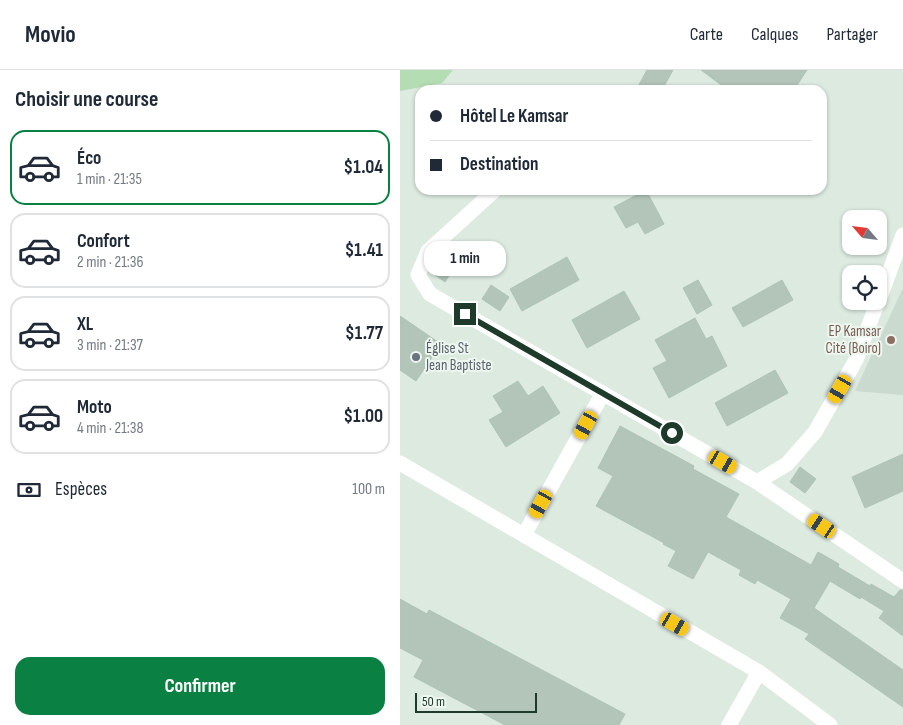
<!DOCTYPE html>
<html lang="fr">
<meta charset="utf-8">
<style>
body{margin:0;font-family:"Sofia Sans Condensed",sans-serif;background:#f2f2f3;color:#1f2937;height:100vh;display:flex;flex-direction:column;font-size:19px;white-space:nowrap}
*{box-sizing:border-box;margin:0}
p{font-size:16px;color:#747a83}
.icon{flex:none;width:28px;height:28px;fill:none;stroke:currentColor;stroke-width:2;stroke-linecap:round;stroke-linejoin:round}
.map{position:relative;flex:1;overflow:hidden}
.details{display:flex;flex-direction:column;background:#fff;width:400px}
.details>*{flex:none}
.hud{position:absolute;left:15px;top:15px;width:412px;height:110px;border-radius:15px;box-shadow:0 1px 4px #0004;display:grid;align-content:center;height:110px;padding:0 15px;background:#fff}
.needle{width:32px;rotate:298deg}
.buttons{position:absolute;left:442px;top:140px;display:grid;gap:10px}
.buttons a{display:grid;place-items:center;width:45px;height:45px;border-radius:10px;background:#fff;box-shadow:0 1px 4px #0004;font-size:25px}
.scale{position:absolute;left:15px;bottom:12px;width:122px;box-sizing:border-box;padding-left:5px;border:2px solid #1d3a2a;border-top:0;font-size:14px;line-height:18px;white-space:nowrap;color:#1d3a2a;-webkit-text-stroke:4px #edf7ef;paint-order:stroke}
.end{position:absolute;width:22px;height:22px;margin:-11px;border:6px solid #1d3a2a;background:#fff;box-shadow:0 0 0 2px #fff}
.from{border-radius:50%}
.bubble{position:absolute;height:35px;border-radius:15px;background:#fff;box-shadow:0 1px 4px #0004;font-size:16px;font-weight:700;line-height:35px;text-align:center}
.car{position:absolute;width:15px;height:30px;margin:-15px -8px;border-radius:6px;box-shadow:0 0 4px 1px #0007;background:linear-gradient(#f5c518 24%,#345 0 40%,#f5c518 0 76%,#345 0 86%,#f5c518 0)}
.hud b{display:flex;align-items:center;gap:18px;height:48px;font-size:19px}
.hud b+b{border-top:1px solid #e0e1e3}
.hud i{width:12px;height:12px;background:#1f2937}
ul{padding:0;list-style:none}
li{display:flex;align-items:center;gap:15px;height:75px;margin:0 10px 8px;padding:0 5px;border:2px solid #e0e1e3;border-radius:15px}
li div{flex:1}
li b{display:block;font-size:19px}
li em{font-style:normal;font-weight:700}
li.selected{border-color:#0b8043}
li>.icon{width:45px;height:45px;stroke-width:1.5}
h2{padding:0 15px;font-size:22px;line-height:60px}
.pay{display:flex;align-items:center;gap:12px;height:55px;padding:0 15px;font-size:19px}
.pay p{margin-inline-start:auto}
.cta{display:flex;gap:10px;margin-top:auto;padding:10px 15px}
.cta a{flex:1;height:58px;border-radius:15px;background:#0b8043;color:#fff;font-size:20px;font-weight:700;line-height:58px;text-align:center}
header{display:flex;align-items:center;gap:30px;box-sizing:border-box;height:70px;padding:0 25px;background:#fff;border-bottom:1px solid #e0e1e3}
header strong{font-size:24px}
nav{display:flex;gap:28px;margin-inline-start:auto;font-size:18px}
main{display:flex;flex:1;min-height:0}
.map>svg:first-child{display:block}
</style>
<header>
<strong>Movio</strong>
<nav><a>Carte</a><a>Calques</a><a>Partager</a></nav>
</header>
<main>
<section class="details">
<h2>Choisir une course</h2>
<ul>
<li class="selected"><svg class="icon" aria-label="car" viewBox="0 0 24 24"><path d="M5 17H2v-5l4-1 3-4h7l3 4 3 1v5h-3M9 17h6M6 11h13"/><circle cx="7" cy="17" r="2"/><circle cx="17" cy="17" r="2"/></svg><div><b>Éco</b><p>1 min · 21:35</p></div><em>$1.04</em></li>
<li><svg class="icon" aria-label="car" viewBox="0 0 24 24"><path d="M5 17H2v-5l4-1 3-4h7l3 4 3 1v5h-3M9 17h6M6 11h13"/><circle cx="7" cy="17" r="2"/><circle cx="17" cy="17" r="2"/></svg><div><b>Confort</b><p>2 min · 21:36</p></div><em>$1.41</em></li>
<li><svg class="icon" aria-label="car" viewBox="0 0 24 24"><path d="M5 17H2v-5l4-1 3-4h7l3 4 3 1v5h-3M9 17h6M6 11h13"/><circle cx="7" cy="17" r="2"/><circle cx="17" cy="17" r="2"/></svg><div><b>XL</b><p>3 min · 21:37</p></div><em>$1.77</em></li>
<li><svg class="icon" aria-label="car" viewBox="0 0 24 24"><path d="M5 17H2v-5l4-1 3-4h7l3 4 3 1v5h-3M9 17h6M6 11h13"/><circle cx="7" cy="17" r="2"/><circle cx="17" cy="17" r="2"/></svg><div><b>Moto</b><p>4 min · 21:38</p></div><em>$1.00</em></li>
</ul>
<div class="pay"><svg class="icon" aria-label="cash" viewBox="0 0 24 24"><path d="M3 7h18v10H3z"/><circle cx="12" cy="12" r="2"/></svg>Espèces<p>100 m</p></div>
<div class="cta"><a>Confirmer</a></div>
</section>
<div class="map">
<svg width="503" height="655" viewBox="0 0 503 655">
<rect width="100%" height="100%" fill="#dceae0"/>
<!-- built -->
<polygon fill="#cbdace" points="503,218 503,325 455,321"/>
<!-- green -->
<polygon fill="#b4ddb3" points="0,0 53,0 42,13 0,21"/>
<!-- building -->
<g fill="#b2c5b8" stroke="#afc4b5">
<polygon points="247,0 273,0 262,20 236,20"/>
<polygon points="301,0 407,0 394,20 328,20"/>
<polygon points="246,120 264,154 245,164 238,152 226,158 214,137"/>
<polygon points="167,187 179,210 122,241 110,219"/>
<polygon points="38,192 52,201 45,212 31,202"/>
<polygon points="298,210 312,235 297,244 283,218"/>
<polygon points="382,210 393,230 343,257 332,238"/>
<polygon points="91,215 109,227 100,241 82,229"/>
<polygon points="224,221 240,249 187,278 172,250"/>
<polygon points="0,246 41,274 16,311 0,300"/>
<polygon points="295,248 306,269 312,266 327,296 269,328 253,298 267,291 255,270"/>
<polygon points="375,300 388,323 327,356 315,333"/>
<polygon points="118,311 128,326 143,316 160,343 106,377 89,350 103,342 93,326"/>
<polygon points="220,356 294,396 293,399 339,424 326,447 411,495 418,482 439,494 438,497 470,516 471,514 494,527 500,520 503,520 503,566 479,548 484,541 461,527 460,529 430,511 414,538 503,600 503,637 405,569 409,564 380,548 391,529 357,510 355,514 339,505 341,500 308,482 293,509 268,496 276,481 263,474 264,473 196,436 213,406 198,398"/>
<polygon points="503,384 503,421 465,438 452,407"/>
<polygon points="400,397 416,409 405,423 390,412"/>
<polygon points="0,529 27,544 29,540 225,644 219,655 105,655 14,607 23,590 0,578"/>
</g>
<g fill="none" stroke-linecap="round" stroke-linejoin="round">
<!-- street -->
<g stroke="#fff" stroke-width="15">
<polyline points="95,120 28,181 18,205 30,224 357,412 503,511"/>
<polyline points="479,230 503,165"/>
<polyline points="0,393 359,602 430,655"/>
<polyline points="357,412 387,394 415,362 456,290 478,231"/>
<polyline points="124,465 203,323"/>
<polyline points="329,655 359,602"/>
</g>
</g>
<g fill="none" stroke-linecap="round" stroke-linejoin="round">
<!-- route -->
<polyline stroke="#1d3a2a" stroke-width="6" points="65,244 272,363"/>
</g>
<!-- markers -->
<circle fill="#8d6e63" stroke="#edf7ef" stroke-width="2" cx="491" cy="270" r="5"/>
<circle fill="#6b7280" stroke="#edf7ef" stroke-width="2" cx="16" cy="287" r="5"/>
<g text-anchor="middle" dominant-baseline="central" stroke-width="4" stroke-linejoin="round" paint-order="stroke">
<!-- education labels -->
<g font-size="15" fill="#785e54" stroke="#edf7ef" text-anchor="end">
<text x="481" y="261">EP Kamsar<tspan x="481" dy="17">Cité (Boiro)</tspan></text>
</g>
<!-- worship labels -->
<g font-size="15" fill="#5b616d" stroke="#edf7ef" text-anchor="start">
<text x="26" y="278">Église St<tspan x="26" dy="17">Jean Baptiste</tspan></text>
</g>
</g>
</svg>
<div class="buttons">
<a><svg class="needle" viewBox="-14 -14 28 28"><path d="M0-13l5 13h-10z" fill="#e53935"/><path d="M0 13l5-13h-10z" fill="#747a83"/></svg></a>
<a><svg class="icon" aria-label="locate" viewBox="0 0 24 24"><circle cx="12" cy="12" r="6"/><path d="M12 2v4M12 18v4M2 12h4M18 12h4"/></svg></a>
</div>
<div class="scale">50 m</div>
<i class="end from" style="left:272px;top:363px"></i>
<i class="end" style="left:65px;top:244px"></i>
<div class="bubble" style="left:24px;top:171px;width:82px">1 min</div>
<i class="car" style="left:440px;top:319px;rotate:210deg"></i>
<i class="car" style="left:186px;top:355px;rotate:209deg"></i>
<i class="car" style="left:323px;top:392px;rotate:120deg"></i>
<i class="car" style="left:141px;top:434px;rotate:209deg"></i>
<i class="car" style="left:422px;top:456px;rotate:304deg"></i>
<i class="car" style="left:275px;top:554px;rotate:120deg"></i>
<div class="hud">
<b><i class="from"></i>Hôtel Le Kamsar</b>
<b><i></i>Destination</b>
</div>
</div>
</main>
